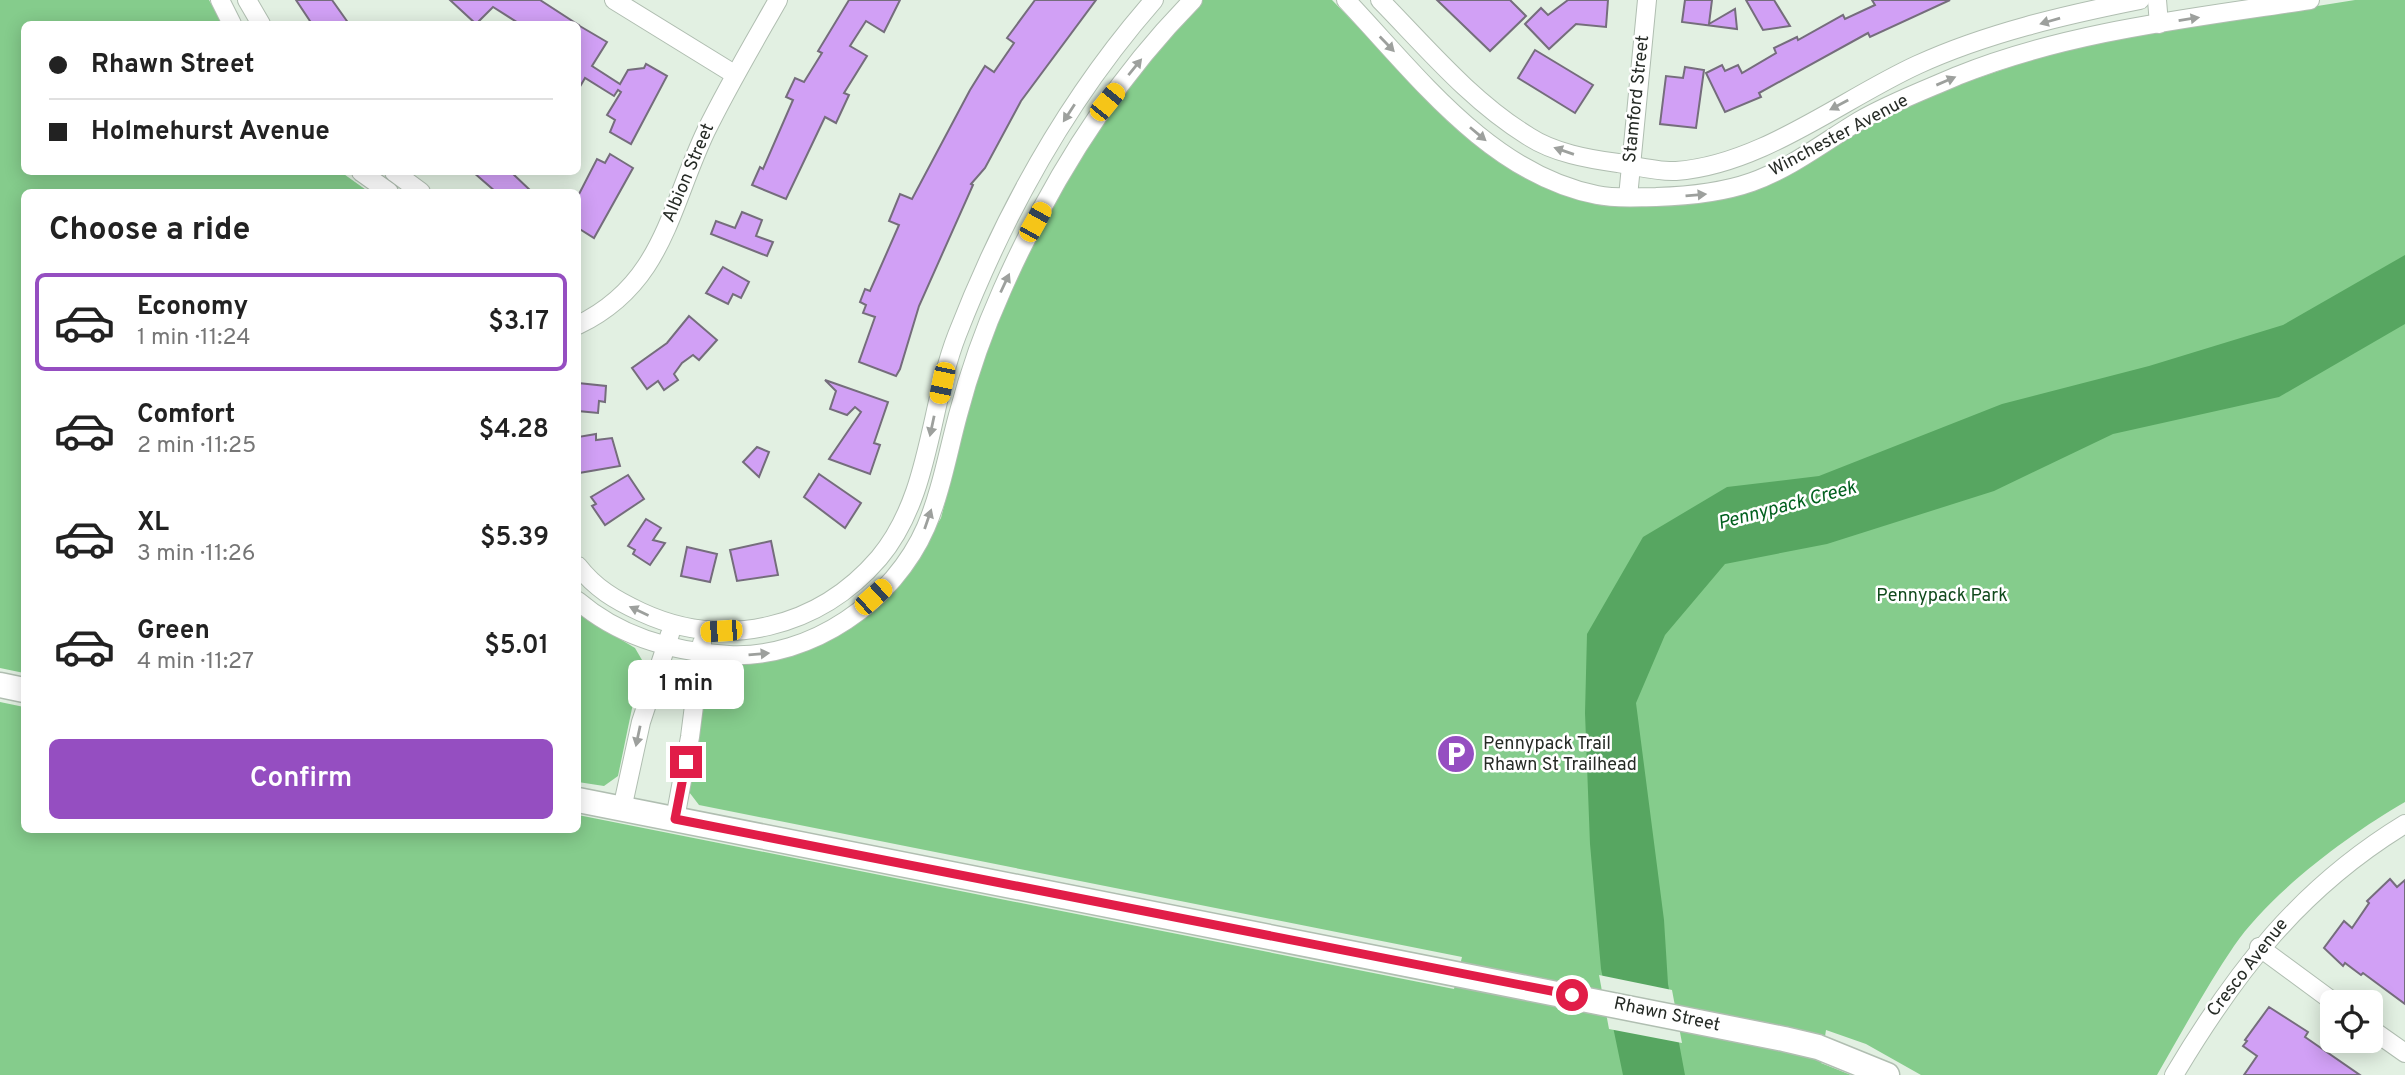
<!DOCTYPE html>
<meta charset="utf-8">
<style>
body{margin:0;font-family:Overpass,sans-serif;background:#f6f6f6;color:#222;height:100vh;display:flex;flex-direction:column;font-size:26px;white-space:nowrap}
*{box-sizing:border-box;margin:0}
p{font-size:23px;color:#767676}
.icon{flex:none;width:38px;height:38px;fill:none;stroke:currentColor;stroke-width:2;stroke-linecap:round;stroke-linejoin:round}
.map{position:relative;flex:1;overflow:hidden}
.side{position:absolute;left:21px;top:189px;width:560px;height:644px;display:flex;flex-direction:column;background:#fff;border-radius:10px;box-shadow:0 4px 18px #0003}
.side>*{flex:none}
.guide{position:absolute;left:21px;top:21px;width:560px;height:154px;border-radius:10px;box-shadow:0 4px 18px #0003;display:grid;align-content:center;height:154px;padding:0 28px;background:#fff}
.controls{position:absolute;left:2320px;top:990px;display:grid;gap:14px}
.controls a{display:grid;place-items:center;width:63px;height:63px;border-radius:10px;background:#fff;box-shadow:0 4px 18px #0003;font-size:35px}
.end{position:absolute;width:32px;height:32px;margin:-16px;border:9px solid #e11d48;background:#fff;box-shadow:0 0 0 4px #fff}
.from{border-radius:50%}
.bubble{position:absolute;height:49px;border-radius:10px;background:#fff;box-shadow:0 4px 18px #0003;font-size:23px;font-weight:600;line-height:49px;text-align:center}
.car{position:absolute;width:21px;height:42px;margin:-21px -10px;border-radius:9px;box-shadow:0 0 5px 2px #0007;background:linear-gradient(#f5c518 24%,#345 0 40%,#f5c518 0 76%,#345 0 86%,#f5c518 0)}
.guide b{display:flex;align-items:center;gap:24px;height:66px;font-size:26px}
.guide b+b{border-top:2px solid #e0e0e0}
.guide i{width:18px;height:18px;background:#222}
ul{padding:0;list-style:none}
li{display:flex;align-items:center;gap:21px;height:98px;margin:0 14px 10px;padding:0 14px;border:4px solid transparent;border-radius:10px}
li div{flex:1}
li b{display:block;font-size:26px}
li em{font-style:normal;font-weight:600}
li.selected{border-color:#954ec1}
li>.icon{width:63px;height:63px;stroke-width:1.5}
h2{padding:0 28px;font-size:32px;line-height:84px}
.primary-button{display:flex;gap:14px;margin-top:auto;padding:14px 28px}
.primary-button a{flex:1;height:80px;border-radius:10px;background:#954ec1;color:#fff;font-size:28px;font-weight:600;line-height:80px;text-align:center}
.map>svg:first-child{display:block}
</style>
<div class="map">
<svg width="2405" height="1075" viewBox="0 0 2405 1075">
<rect width="100%" height="100%" fill="#e2f0e2"/>
<!-- green -->
<g fill="#85cc8c">
<polygon points="0,0 209,0 222,24 24,24 24,172 341,172 369,192 24,192 24,673 0,668"/>
<path d="M1199,0H1332L1394,64L1526,176L1690,203L1940,91L2049,54L2114,38L2355,0H2405V802C2349,834 2270,893 2234,946C2206,987 2182,1032 2157,1075H1921L1866,1044L1826,1030L1821,1063L1851,1075H0V702L24,707V830H578V815L1454,989L1462,957L699,805L686,788L711,672L721,664L786,656L839,634L903,581L941,518L976,381L1022,260L1101,121Z"/>
<polygon points="578,614 635,648 642,660 618,776 604,786 578,782"/>
</g>
<!-- water -->
<polygon fill="#57a661" points="2405,255 2405,324 2279,397 2113,434 1994,491 1827,544 1725,564 1665,635 1636,703 1664,920 1668,984 1685,1075 1623,1075 1601,969 1590,844 1585,713 1587,634 1643,537 1727,487 1819,476 2002,404 2149,366 2283,325"/>
<!-- pier -->
<polygon fill="#e2f0e2" points="1599,975 1672,990 1682,1043 1609,1029"/>
<!-- building -->
<g fill="#d1a0f5" stroke="#756d7c" stroke-width="2">
<polygon points="296,0 332,0 349,24 312,24"/>
<polygon points="450,0 540,0 577,24 520,24 493,7 476,24"/>
<polygon points="849,0 900,0 884,32 866,21 850,46 867,56 844,93 849,95 836,123 825,117 786,199 752,185 760,167 763,169 793,100 786,97 795,78 804,82 822,53 818,51"/>
<polygon points="1035,0 1096,0 1021,101 985,168 971,184 973,185 919,306 900,369 896,376 859,362 875,317 863,313 866,305 860,302 865,289 870,291 899,225 889,221 900,194 912,199 970,90 985,66 994,72 1014,43 1007,38"/>
<polygon points="1437,0 1510,0 1526,16 1490,51"/>
<polygon points="1568,0 1608,0 1606,27 1576,24 1549,49 1525,24 1541,8 1548,15"/>
<polygon points="1685,0 1712,0 1709,24 1735,9 1737,29 1682,22"/>
<polygon points="1746,0 1774,0 1790,26 1763,30"/>
<polygon points="1872,0 1950,0 1870,37 1868,33 1759,93 1761,97 1725,112 1706,73 1722,65 1725,71 1738,65 1742,73 1776,53 1774,48 1797,37 1798,40 1843,15 1845,19 1875,5"/>
<polygon points="578,25 607,42 592,66 620,84 628,70 644,68 646,64 667,76 631,144 610,132 615,120 607,115 621,92 618,90 614,96 585,78 578,90"/>
<polygon points="1535,50 1593,85 1575,113 1518,78"/>
<polygon points="1685,67 1704,70 1696,128 1660,124 1666,76 1683,78"/>
<polygon points="610,154 633,168 594,238 578,228 578,196 597,159 605,163"/>
<polygon points="473,172 511,172 532,192 496,192"/>
<polygon points="742,212 762,220 756,236 773,242 767,256 711,234 716,221 735,228"/>
<polygon points="723,267 749,282 741,298 733,294 728,304 706,293"/>
<polygon points="689,316 717,340 699,360 693,355 682,363 674,374 678,380 664,390 658,381 647,389 632,368 667,343"/>
<polygon points="825,380 888,402 874,443 880,445 870,474 829,459 861,412 855,407 847,415 830,409 836,391"/>
<polygon points="578,383 606,386 605,402 599,401 598,413 578,411"/>
<polygon points="596,434 596,440 612,438 620,466 579,473 578,437"/>
<polygon points="757,447 769,452 759,477 743,462"/>
<polygon points="819,474 861,503 845,528 804,497"/>
<polygon points="628,475 644,499 605,525 592,506 596,504 591,497"/>
<polygon points="646,519 661,528 653,540 665,543 650,565 633,554 635,550 628,546"/>
<polygon points="771,541 778,575 737,581 730,550"/>
<polygon points="687,547 717,554 710,582 681,576"/>
<polygon points="2390,879 2397,887 2405,880 2405,1004 2363,973 2361,975 2345,963 2343,966 2324,948 2344,921 2352,928 2369,903 2367,901"/>
<polygon points="2269,1007 2308,1032 2305,1037 2360,1075 2244,1075 2257,1056 2243,1046 2247,1041 2245,1040"/>
</g>
<g fill="none" stroke-linecap="round" stroke-linejoin="round">
<defs>
<g id="street">
<polyline points="220,0 232,24"/>
<polyline points="247,0 261,24"/>
<polyline points="614,0 734,74"/>
<path d="M1346,0C1417,75 1490,174 1597,195C1616,199 1637,197 1656,197C1689,196 1721,193 1752,182C1791,168 1824,142 1859,121C1890,103 1925,90 1957,76C2068,31 2193,18 2310,0"/>
<path d="M1380,0C1426,47 1471,101 1528,136C1554,153 1588,159 1618,163C1636,166 1658,172 1676,171C1761,165 1841,100 1917,65C1987,33 2065,15 2140,0"/>
<polyline points="2157,0 2159,24"/>
<polyline points="361,172 389,192"/>
<polyline points="394,172 421,192"/>
<polyline points="1628,197 1647,0"/>
<path d="M578,325C663,284 669,209 706,131C728,86 753,44 778,0"/>
<path d="M578,566C595,588 615,600 641,612C725,651 819,628 879,558C931,496 929,407 957,335C1004,214 1068,98 1154,0"/>
<path d="M578,601C620,637 675,652 729,655C811,659 894,601 926,527C941,492 948,452 958,415C969,373 984,330 1002,290C1049,184 1111,83 1193,0"/>
<polyline points="622,809 641,722 670,634"/>
<polyline points="675,819 690,737 702,643"/>
<polyline points="2259,947 2335,1003"/>
<polyline points="2371,1029 2405,1053"/>
<path d="M2174,1075C2236,971 2300,888 2405,824"/>
</g>
<g id="secondary">
<polyline points="0,685 24,690"/>
<polyline points="578,800 1784,1039 1818,1047 1887,1075"/>
</g>
</defs>
<!-- street casing -->
<use href="#street" stroke="#b0beb1" stroke-width="20"/>
<!-- secondary casing -->
<use href="#secondary" stroke="#b0beb1" stroke-width="27"/>
<!-- street -->
<use href="#street" stroke="#fff" stroke-width="18"/>
<!-- secondary -->
<use href="#secondary" stroke="#fff" stroke-width="24"/>
</g>
<!-- one-way arrows -->
<defs><path id="oneway-solid" d="M-6-.8H1V-3.2L6.5 0L1 3.2V.8H-6Z" transform="scale(1.75)"/></defs>
<g fill="#9da09d">
<use href="#oneway-solid" transform="translate(2189 19) rotate(-9)"/>
<use href="#oneway-solid" transform="translate(2050 21) rotate(164)"/>
<use href="#oneway-solid" transform="translate(1387 44) rotate(46)"/>
<use href="#oneway-solid" transform="translate(1135 67) rotate(-51)"/>
<use href="#oneway-solid" transform="translate(1946 81) rotate(-23)"/>
<use href="#oneway-solid" transform="translate(1839 105) rotate(152)"/>
<use href="#oneway-solid" transform="translate(1069 113) rotate(123)"/>
<use href="#oneway-solid" transform="translate(1478 134) rotate(40)"/>
<use href="#oneway-solid" transform="translate(1564 151) rotate(-161)"/>
<use href="#oneway-solid" transform="translate(1696 195) rotate(-5)"/>
<use href="#oneway-solid" transform="translate(1005 283) rotate(-65)"/>
<use href="#oneway-solid" transform="translate(932 426) rotate(102)"/>
<use href="#oneway-solid" transform="translate(928 519) rotate(-71)"/>
<use href="#oneway-solid" transform="translate(639 611) rotate(-155)"/>
<use href="#oneway-solid" transform="translate(759 654) rotate(-5)"/>
<use href="#oneway-solid" transform="translate(638 736) rotate(102)"/>
</g>
<g fill="none" stroke-linecap="round" stroke-linejoin="round">
<!-- route -->
<polyline stroke="#e11d48" stroke-width="9" points="686,762 675,819 1572,995"/>
</g>
<!-- icons -->
<defs>
<symbol id="parking-disc" viewBox="-11 -11 22 22"><circle r="9.5" fill="#954ec1" stroke="#fff"/><path d="M-3.5-5.5H1a3.5 3.5 0 0 1 0 7H-1V5.5H-3.5ZM-1-3.4V-.6H.8a1.4 1.4 0 0 0 0-2.8Z" fill="#fff"/></symbol>
</defs>
<g fill-rule="evenodd">
<use href="#parking-disc" x="1434" y="732" width="44" height="44"/>
</g>
<g text-anchor="middle" dominant-baseline="central" stroke-width="5" stroke-linejoin="round" paint-order="stroke">
<!-- street labels -->
<g font-size="18" fill="#262b26" stroke="#fff">
<text transform="translate(1637 99) rotate(-84)">Stamford Street</text>
<text transform="translate(1839 136) rotate(-28)">Winchester Avenue</text>
<text transform="translate(689 173) rotate(-67)">Albion Street</text>
<text transform="translate(2248 968) rotate(-52)">Cresco Avenue</text>
<text transform="translate(1667 1015) rotate(12)">Rhawn Street</text>
</g>
<!-- park labels -->
<g font-size="18" fill="#104a1c" stroke="#fff">
<text x="1942" y="596">Pennypack Park</text>
</g>
<!-- poi labels -->
<g font-size="18" fill="#262b26" stroke="#fff" text-anchor="start">
<text x="1483" y="744">Pennypack Trail<tspan x="1483" dy="21">Rhawn St Trailhead</tspan></text>
</g>
<!-- water labels -->
<g font-size="19" font-style="italic" fill="#01601e" stroke="#fff">
<text transform="translate(1787 506) rotate(-15)">Pennypack Creek</text>
</g>
</g>
</svg>
<div class="controls">
<a><svg class="icon" aria-label="locate" viewBox="0 0 24 24"><circle cx="12" cy="12" r="6"/><path d="M12 2v4M12 18v4M2 12h4M18 12h4"/></svg></a>
</div>
<i class="end from" style="left:1572px;top:995px"></i>
<i class="end" style="left:686px;top:762px"></i>
<div class="bubble" style="left:628px;top:660px;width:116px">1 min</div>
<i class="car" style="left:1107px;top:102px;rotate:39deg"></i>
<i class="car" style="left:1035px;top:222px;rotate:29deg"></i>
<i class="car" style="left:942px;top:383px;rotate:192deg"></i>
<i class="car" style="left:873px;top:597px;rotate:48deg"></i>
<i class="car" style="left:721px;top:631px;rotate:266deg"></i>
<div class="guide">
<b><i class="from"></i>Rhawn Street</b>
<b><i></i>Holmehurst Avenue</b>
</div>
<section class="side">
<h2>Choose a ride</h2>
<ul>
<li class="selected"><svg class="icon" aria-label="car" viewBox="0 0 24 24"><path d="M5 17H2v-5l4-1 3-4h7l3 4 3 1v5h-3M9 17h6M6 11h13"/><circle cx="7" cy="17" r="2"/><circle cx="17" cy="17" r="2"/></svg><div><b>Economy</b><p>1 min · 11:24</p></div><em>$3.17</em></li>
<li><svg class="icon" aria-label="car" viewBox="0 0 24 24"><path d="M5 17H2v-5l4-1 3-4h7l3 4 3 1v5h-3M9 17h6M6 11h13"/><circle cx="7" cy="17" r="2"/><circle cx="17" cy="17" r="2"/></svg><div><b>Comfort</b><p>2 min · 11:25</p></div><em>$4.28</em></li>
<li><svg class="icon" aria-label="car" viewBox="0 0 24 24"><path d="M5 17H2v-5l4-1 3-4h7l3 4 3 1v5h-3M9 17h6M6 11h13"/><circle cx="7" cy="17" r="2"/><circle cx="17" cy="17" r="2"/></svg><div><b>XL</b><p>3 min · 11:26</p></div><em>$5.39</em></li>
<li><svg class="icon" aria-label="car" viewBox="0 0 24 24"><path d="M5 17H2v-5l4-1 3-4h7l3 4 3 1v5h-3M9 17h6M6 11h13"/><circle cx="7" cy="17" r="2"/><circle cx="17" cy="17" r="2"/></svg><div><b>Green</b><p>4 min · 11:27</p></div><em>$5.01</em></li>
</ul>
<div class="primary-button"><a>Confirm</a></div>
</section>
</div>
